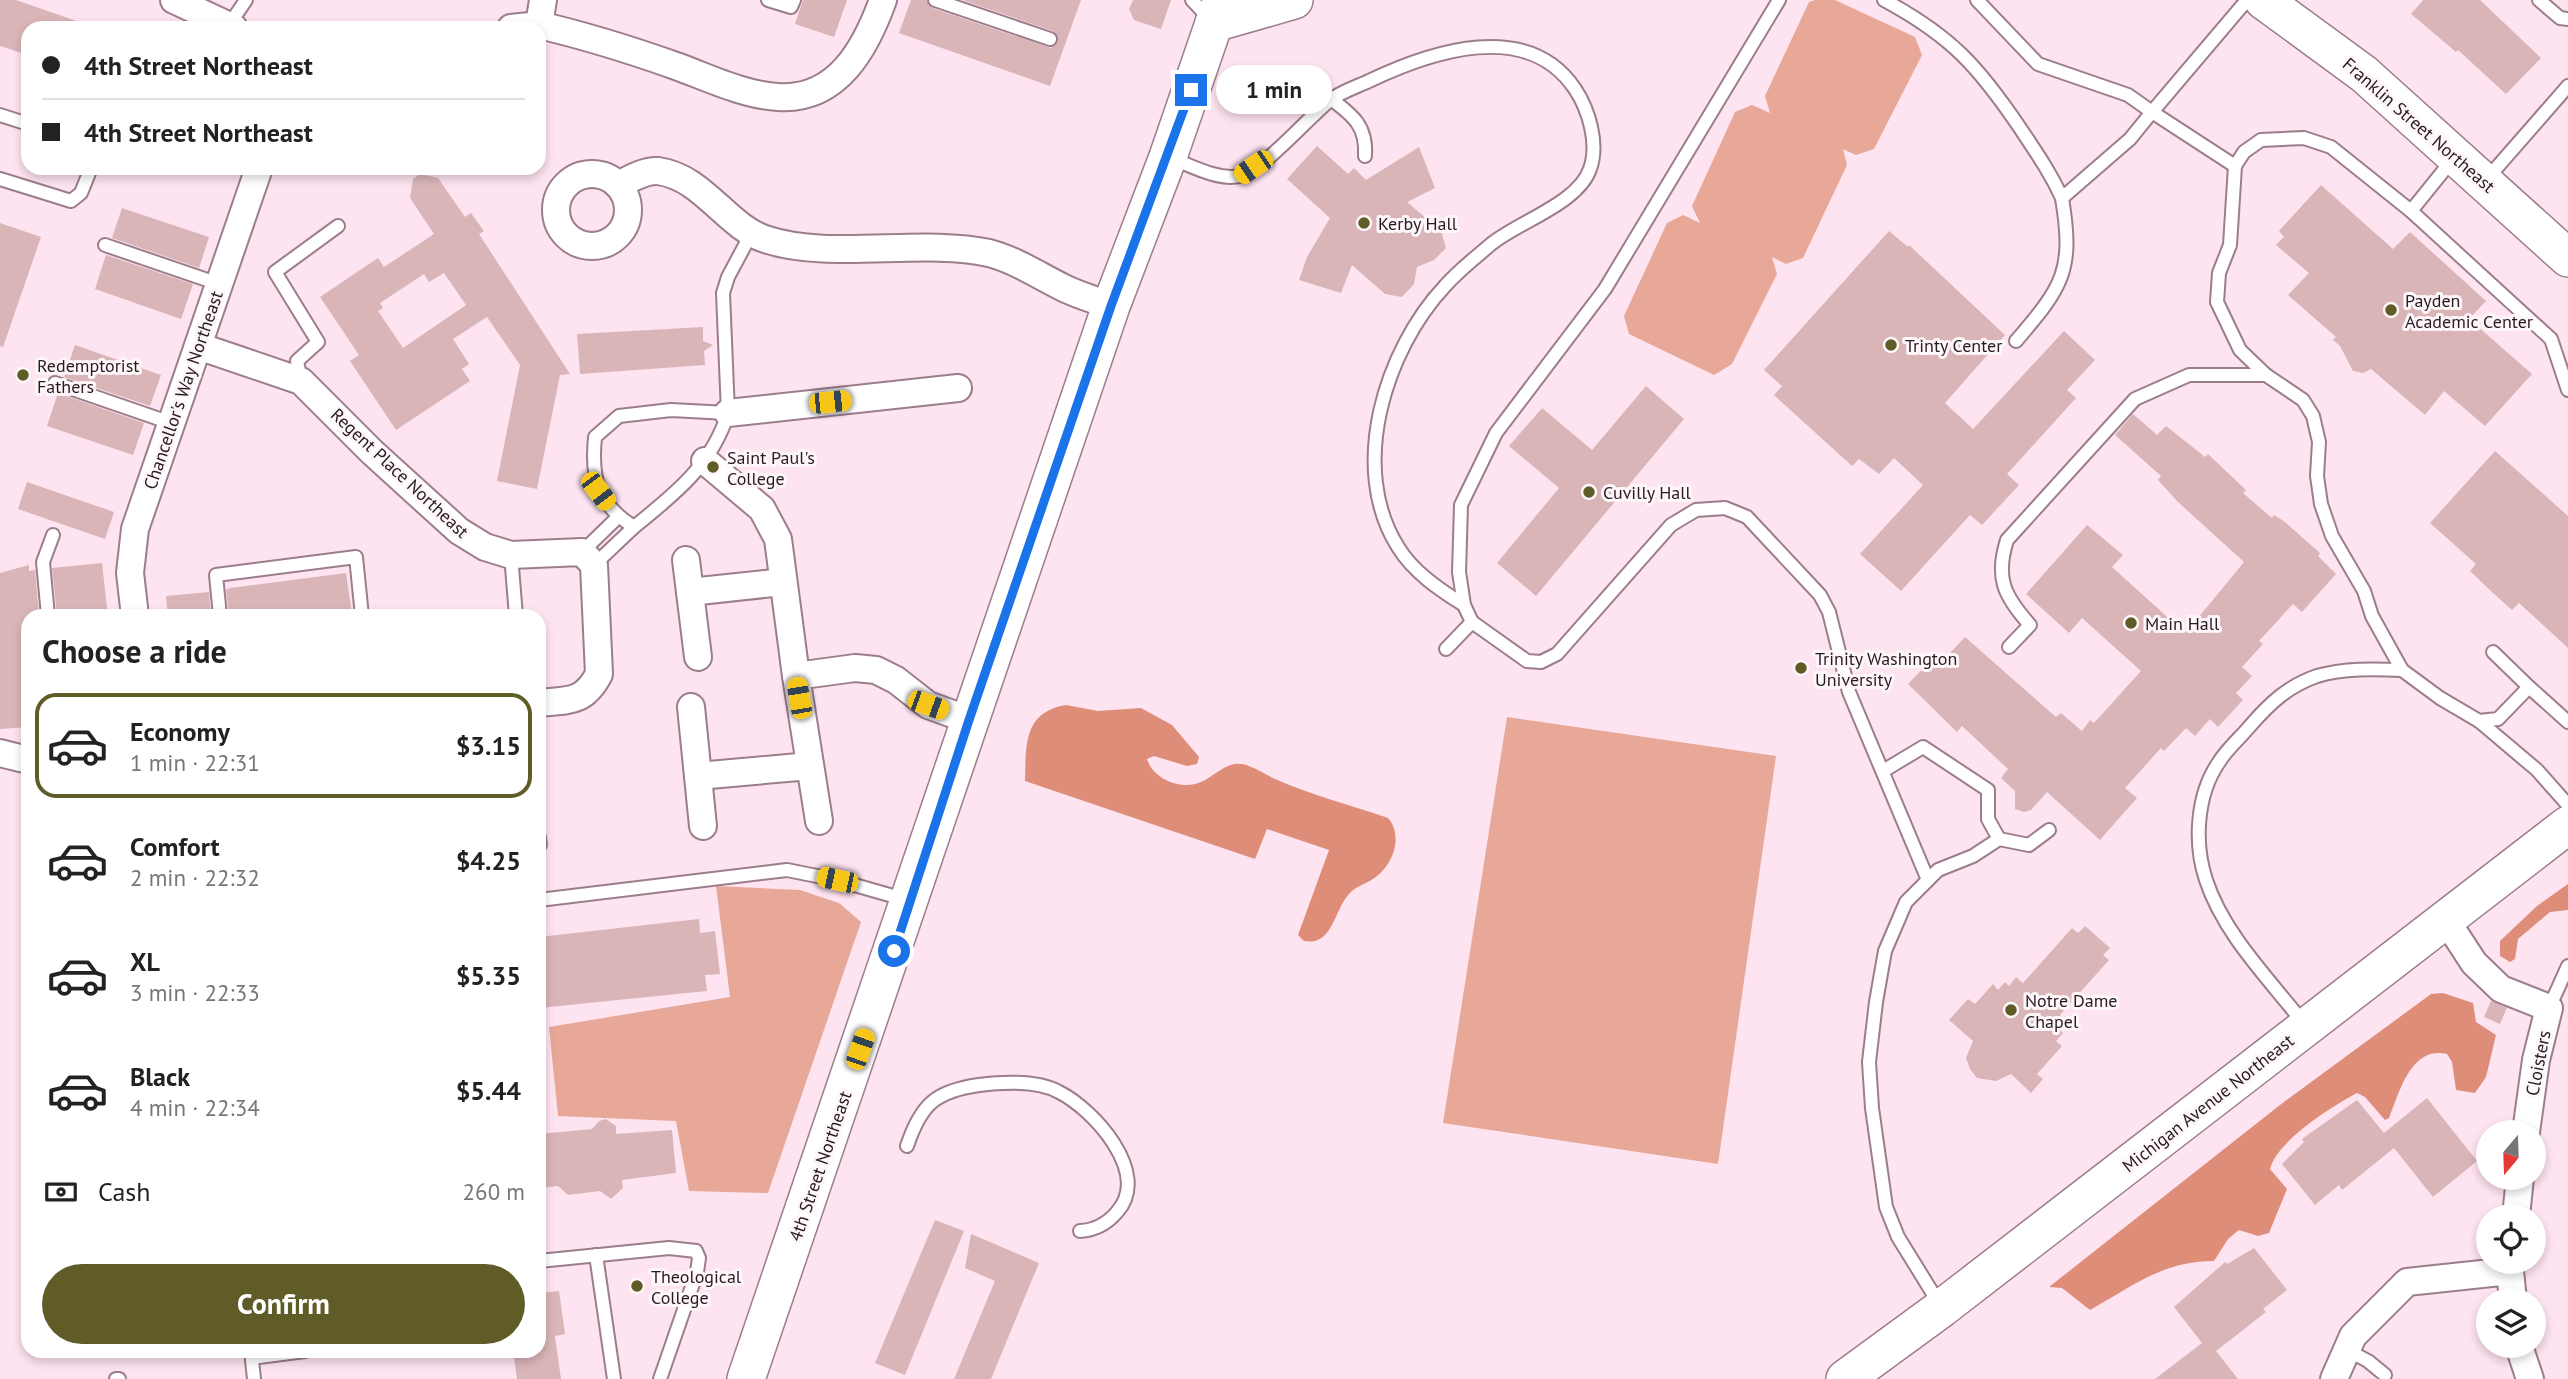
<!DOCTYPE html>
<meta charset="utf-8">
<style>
body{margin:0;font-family:"PT Sans",sans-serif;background:#f2f2f2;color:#222;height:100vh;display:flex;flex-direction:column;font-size:26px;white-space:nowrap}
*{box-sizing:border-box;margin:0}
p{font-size:23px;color:#767676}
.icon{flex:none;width:38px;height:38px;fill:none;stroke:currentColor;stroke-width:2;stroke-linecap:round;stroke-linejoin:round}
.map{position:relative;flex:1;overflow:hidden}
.sheet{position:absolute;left:21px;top:609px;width:525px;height:749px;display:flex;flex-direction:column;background:#fff;border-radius:21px;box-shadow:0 4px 10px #0003}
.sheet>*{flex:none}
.guide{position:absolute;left:21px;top:21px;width:525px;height:154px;border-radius:21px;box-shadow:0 4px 10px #0003;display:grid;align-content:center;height:154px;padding:0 21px;background:#fff}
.needle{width:46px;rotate:199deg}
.fabs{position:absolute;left:2476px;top:1120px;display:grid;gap:14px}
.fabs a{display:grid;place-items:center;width:70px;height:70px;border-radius:50%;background:#fff;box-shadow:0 4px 10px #0003;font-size:35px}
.end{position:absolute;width:32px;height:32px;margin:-16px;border:9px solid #1a73e8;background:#fff;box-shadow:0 0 0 4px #fff}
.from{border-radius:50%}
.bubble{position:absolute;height:49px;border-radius:24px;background:#fff;box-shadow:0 4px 10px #0003;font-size:23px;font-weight:600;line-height:49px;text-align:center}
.car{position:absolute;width:21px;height:42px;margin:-21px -10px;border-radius:9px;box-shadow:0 0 5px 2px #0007;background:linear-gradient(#f5c518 24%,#345 0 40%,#f5c518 0 76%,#345 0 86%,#f5c518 0)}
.guide b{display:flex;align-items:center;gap:24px;height:66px;font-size:26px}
.guide b+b{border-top:2px solid #e0e0e0}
.guide i{width:18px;height:18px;background:#222}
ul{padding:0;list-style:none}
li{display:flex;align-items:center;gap:21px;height:105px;margin:0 14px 10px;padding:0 7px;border:4px solid transparent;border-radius:21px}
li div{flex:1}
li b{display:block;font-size:26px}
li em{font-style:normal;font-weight:600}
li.current{border-color:#605c28}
li>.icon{width:63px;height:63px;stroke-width:1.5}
h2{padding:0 21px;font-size:32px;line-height:84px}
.pay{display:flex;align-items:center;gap:18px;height:77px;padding:0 21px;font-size:26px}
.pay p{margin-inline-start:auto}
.cta{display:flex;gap:14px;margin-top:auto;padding:14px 21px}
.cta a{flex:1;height:80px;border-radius:42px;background:#605c28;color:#fff;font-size:28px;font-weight:600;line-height:80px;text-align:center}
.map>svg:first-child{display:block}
</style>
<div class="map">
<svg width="2568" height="1379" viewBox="0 0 2568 1379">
<rect width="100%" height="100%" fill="#fee3f0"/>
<!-- green -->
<g fill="#e7a898">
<polygon points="1815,0 1835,0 1915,37 1922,55 1874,149 1856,155 1843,149 1847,165 1803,258 1786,264 1772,257 1777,274 1732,364 1714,375 1629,334 1624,316 1667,223 1683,215 1700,223 1692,206 1735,112 1752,105 1770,113 1765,96 1809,2"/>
<polygon points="1507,717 1776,756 1718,1164 1443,1123"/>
<polygon points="716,886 800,890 839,903 861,922 768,1193 689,1191 676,1121 558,1116 549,1027 730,997"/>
</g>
<!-- forest -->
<g fill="#de8d79">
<path d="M1066,705L1098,711L1141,708L1172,725L1199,757L1197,764L1187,766L1154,756L1147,759C1153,779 1181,791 1201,782C1211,778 1223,766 1234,764C1248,762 1262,773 1275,779C1311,795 1351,805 1388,818C1403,835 1394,863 1377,876C1369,883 1355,886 1349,894C1333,912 1333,946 1304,941L1298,935L1329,850L1267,829L1255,859L1025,781C1026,746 1023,712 1066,705Z"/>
<polygon points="2568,884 2568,910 2550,912 2518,939 2515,959 2510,962 2500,956 2500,941 2537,906"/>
<path d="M2443,993L2473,1003L2476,1022L2496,1035L2486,1077L2475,1093L2456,1090L2452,1062L2447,1054C2411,1045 2399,1093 2389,1118L2385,1120L2365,1097L2357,1093C2331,1107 2278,1140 2270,1169L2287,1189L2269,1233L2258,1236L2239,1230L2228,1239L2214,1261C2163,1261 2133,1286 2090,1310L2062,1288L2049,1287L2280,1105L2431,994Z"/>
</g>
<!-- building -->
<g fill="#dab5b8" fill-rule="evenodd">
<polygon points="0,0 16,0 88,25 88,28 28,28 28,55 0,46"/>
<polygon points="803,0 847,0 834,37 795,24"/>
<polygon points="911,0 926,0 932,8 1051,48 1058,41 1053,31 962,0 1081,0 1050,86 899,33"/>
<polygon points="1133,0 1171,0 1161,29 1134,20 1129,9"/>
<polygon points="2423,0 2480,0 2541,58 2506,94 2458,50 2456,52 2411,14"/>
<polygon points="1317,146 1348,174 1354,168 1366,180 1419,147 1435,188 1407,202 1441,231 1446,248 1434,260 1417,267 1414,284 1402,297 1385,294 1352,265 1341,293 1299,280 1307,257 1330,218 1287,179"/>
<path d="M420,174L438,178L465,217L471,213L484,231L479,234L570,374L560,375L537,489L497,481L520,365L487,317L453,339L469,364L462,369L470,381L396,430L350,361L359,355L320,297L378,258L384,267L434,234L410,198L413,179ZM444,273L466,305L403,348L378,311L383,308L380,303L424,274L429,282Z"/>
<polygon points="2321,185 2393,249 2410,232 2486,301 2469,319 2532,374 2485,426 2444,391 2425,415 2371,369 2363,373 2353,371 2340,346 2333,340 2336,337 2288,295 2309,273 2276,245 2284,237 2279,231"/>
<polygon points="122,208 209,237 199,268 112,238"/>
<polygon points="0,223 41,237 3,347 0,346"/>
<polygon points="1889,231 1908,247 1909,245 2005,335 1945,403 1973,429 2064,331 2095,360 2067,390 2076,398 2007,474 2019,485 1982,525 1970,515 1901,591 1860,554 1923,485 1894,458 1879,474 1859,459 1852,466 1774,395 1782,386 1764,370"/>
<polygon points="106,255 193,284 181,319 95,289"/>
<polygon points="703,327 703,341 713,345 704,351 705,365 580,374 577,334"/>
<polygon points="75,345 161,375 150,406 64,377"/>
<polygon points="1646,386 1684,419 1536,596 1497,563 1559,488 1509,446 1542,408 1592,450"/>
<polygon points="58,393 144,423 133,455 47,426"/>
<polygon points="2133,414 2157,435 2166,426 2205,457 2208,454 2246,490 2243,493 2272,518 2274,515 2285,522 2320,553 2318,556 2336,574 2302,612 2293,604 2259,641 2263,644 2242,667 2252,676 2236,693 2243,700 2218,727 2210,719 2195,736 2186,728 2164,751 2161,748 2125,788 2137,798 2100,840 2047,792 2031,810 2024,812 2015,809 2015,791 2001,778 2008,769 1962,726 1957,732 1908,684 1929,662 1936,668 1965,637 2056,717 2061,713 2082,731 2090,720 2094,723 2141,671 2082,618 2069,633 2026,594 2087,525 2123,555 2112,567 2185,633 2212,601 2244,562 2178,502 2158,480 2161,476 2115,435"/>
<polygon points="2495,451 2568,516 2568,648 2519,603 2512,610 2493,593 2470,571 2476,564 2430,523"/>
<polygon points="27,482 114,512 105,539 18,509"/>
<polygon points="102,563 108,616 57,616 52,568"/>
<polygon points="29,565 29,571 35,570 39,616 28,616 28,727 0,729 0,573"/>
<polygon points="346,573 352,614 229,616 226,590 230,588"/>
<polygon points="209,592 211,616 168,616 166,596"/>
<polygon points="699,919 700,933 715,931 720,974 705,975 707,991 539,1008 539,937"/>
<polygon points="2085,926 2110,948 2103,955 2109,960 2060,1015 2067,1021 2059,1030 2063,1033 2056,1041 2062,1046 2037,1074 2043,1079 2031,1093 2011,1074 1996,1081 1977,1078 1970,1069 1966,1058 1973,1041 1949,1020 1968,999 1975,1004 1993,984 1998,990 2005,982 2009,986 2016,977 2023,983 2072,928 2078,933"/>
<polygon points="2491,1001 2507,1008 2500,1024 2484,1017"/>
<polygon points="2427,1098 2477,1161 2433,1197 2394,1148 2342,1190 2339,1185 2315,1205 2282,1164 2304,1142 2302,1139 2357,1100 2384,1133"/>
<polygon points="606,1119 616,1126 616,1134 672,1130 676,1173 622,1180 623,1188 611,1199 600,1191 568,1195 558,1186 539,1188 539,1134 592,1129 599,1121"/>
<polygon points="935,1220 964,1231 905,1375 875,1363"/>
<polygon points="971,1234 1039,1263 991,1379 954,1379 995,1281 965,1268"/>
<polygon points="2254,1248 2287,1290 2263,1309 2266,1312 2216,1351 2238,1379 2155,1379 2202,1343 2174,1307 2225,1262 2227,1264"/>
<polygon points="559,1291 565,1334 555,1336 561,1379 517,1379 513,1351 539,1351 539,1293"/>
</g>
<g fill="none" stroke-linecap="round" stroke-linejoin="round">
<defs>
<g id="lane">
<polyline points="768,0 791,7 794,0"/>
<polyline points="935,0 1050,39"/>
<polyline points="1192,0 1211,20"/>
<path d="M1884,0C1951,36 1978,66 2020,128C2036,152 2050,172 2062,198L2130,139L2152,112L2128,95L2038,64L1977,0"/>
<polyline points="2539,0 2560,18 2568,19"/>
<polyline points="229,25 246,0"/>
<path d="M1331,99C1354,116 1367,127 1365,156"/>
<polyline points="0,115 28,124"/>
<path d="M1171,158C1190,165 1218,181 1240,176C1264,169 1307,119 1329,101C1340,92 1356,87 1369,81C1432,51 1528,19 1575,89C1589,110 1599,144 1590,169C1578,204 1517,222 1490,245C1475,258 1458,271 1445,286C1385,350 1348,468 1398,547C1413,572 1440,590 1464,605"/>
<polyline points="2453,159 2411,211 2331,147 2304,138 2261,140 2244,152 2235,166 2230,245 2219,273 2217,302 2240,350 2266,375 2303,400 2313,416 2319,442 2317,476 2321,504 2332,536 2364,591 2372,616 2402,670 2440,698 2479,721 2498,719 2529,687 2568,722"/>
<polyline points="2235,166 2152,112 2247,0"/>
<polyline points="0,179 71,201 81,193 91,168"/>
<polyline points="2485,181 2568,86"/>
<polyline points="2411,211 2551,339 2568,390"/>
<polyline points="105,245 219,284"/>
<path d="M2016,341C2063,286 2074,271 2062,198"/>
<polyline points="301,381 297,361 318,342 275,272 338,226"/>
<polyline points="55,383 171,423"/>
<path d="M728,413C712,465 675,494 634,527C597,504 591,478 595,437L619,416L671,410L728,413L723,293L728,277L751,234"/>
<polyline points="582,552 618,517"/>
<polyline points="511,555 516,616"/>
<polyline points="594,565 634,527"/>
<polyline points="48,616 43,562 53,535"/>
<polyline points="220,616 216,575 356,557 362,616"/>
<polyline points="1472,622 1527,661 1541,662 1557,654 1671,525 1696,510 1725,508 1747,517 1820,595 1829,612 1849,692 1928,880"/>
<path d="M2009,647L2030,625C2004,596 1995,578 2007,540L2135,399L2189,375H2266"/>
<polyline points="1446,649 1472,622 1464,605 1459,572 1461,505 1496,433 1605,289 1779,0"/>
<polyline points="2493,652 2529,687"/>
<polyline points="2479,721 2537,770 2568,805"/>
<polyline points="1883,771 1923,747 1988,790 1988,819 1999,839"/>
<polyline points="539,837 540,845"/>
<polyline points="539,900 787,870 837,880 907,900"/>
<polyline points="2549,1008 2568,966"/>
<path d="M2305,1025C2271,981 2224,935 2206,880C2194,844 2196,795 2219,762C2227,749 2240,738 2250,726C2270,703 2288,686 2317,676C2344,668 2375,669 2402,670"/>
<path d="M907,1146C921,1104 936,1091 979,1085C1003,1082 1037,1080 1059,1092C1093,1109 1152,1173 1117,1212C1107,1224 1096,1230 1080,1231"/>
<polyline points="596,1255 614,1379"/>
<polyline points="539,1261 669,1248 696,1251 699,1258 697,1272 660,1379"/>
<polyline points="1940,1305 1898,1237 1886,1207 1872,1108 1869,1062 1876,1002 1885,951 1906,902 1938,870 1973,856 1999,839 2029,845 2049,830"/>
<polyline points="2347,1350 2368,1361 2385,1375"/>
<polyline points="251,1351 254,1379"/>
<polyline points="252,1358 305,1351"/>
<polyline points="116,1379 119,1379"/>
</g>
<g id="street">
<polyline points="174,0 234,28"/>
<path d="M539,25C586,36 631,50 676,66C709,78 744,95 778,97C838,101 866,47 883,0"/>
<polyline points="511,28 539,25 543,0"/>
<circle cx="592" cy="210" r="36"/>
<path d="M618,185C630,179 645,170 658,171C703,177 726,226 765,239C830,261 920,238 989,253C1016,260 1041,277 1066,289C1081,296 1096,300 1111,306"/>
<path d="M198,346L301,381L372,452L459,531L485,547L511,555L582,552L594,565L599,674C584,703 569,700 539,703"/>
<polyline points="728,413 958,388"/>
<polyline points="705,461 762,509 778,539 796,676 855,668 876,670 896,680 928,705 969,720"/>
<polyline points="686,560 698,657"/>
<polyline points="690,592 783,582"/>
<polyline points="135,616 130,573 135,529 259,168"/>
<polyline points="796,676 819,821"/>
<polyline points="691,707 703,826"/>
<polyline points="0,753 28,760"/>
<polyline points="698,776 810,766"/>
<polyline points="2446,920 2474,963 2501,989 2549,1008 2536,1060 2526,1132"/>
<polyline points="2516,1216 2520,1178"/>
<polyline points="2519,1346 2530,1379"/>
<polyline points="2334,1379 2353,1336 2407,1282 2510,1271 2513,1300"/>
</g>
<g id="secondary">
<polyline points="2263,0 2364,74 2568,258"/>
<polyline points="1214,23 1294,0"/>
<polyline points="746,1379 1111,306 1168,157 1222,0"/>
<polyline points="1845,1379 1942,1308 2568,825"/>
</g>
</defs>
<!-- lane casing -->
<use href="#lane" stroke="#9c7d8c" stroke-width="16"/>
<!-- street casing -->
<use href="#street" stroke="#9c7d8c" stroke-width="30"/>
<!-- secondary casing -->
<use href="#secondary" stroke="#9c7d8c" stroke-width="40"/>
<!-- lane -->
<use href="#lane" stroke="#fff" stroke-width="12"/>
<!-- street -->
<use href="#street" stroke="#fff" stroke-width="26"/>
<!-- secondary -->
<use href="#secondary" stroke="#fff" stroke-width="37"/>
</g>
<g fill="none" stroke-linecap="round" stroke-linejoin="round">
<!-- route -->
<polyline stroke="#1a73e8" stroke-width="9" points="894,951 969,720 1111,306 1191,90"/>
</g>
<!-- markers -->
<g fill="#605c28" stroke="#fef7fa" stroke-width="2.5">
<circle cx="1364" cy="223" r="7"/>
<circle cx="2391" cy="310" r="7"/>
<circle cx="1891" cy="345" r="7"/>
<circle cx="23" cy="375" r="7"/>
<circle cx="713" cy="467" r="7"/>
<circle cx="1589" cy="492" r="7"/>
<circle cx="2131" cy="623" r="7"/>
<circle cx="1801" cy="668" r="7"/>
<circle cx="2011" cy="1010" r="7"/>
<circle cx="637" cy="1286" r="7"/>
</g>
<g text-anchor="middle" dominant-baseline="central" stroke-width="6" stroke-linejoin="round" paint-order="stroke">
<!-- street labels -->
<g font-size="18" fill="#271b21" stroke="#fef7fa">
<text transform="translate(2419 125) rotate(41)">Franklin Street Northeast</text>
<text transform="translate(183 390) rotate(-71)">Chancellor's Way Northeast</text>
<text transform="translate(400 473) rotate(43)">Regent Place Northeast</text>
<text transform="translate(2538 1063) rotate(-79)">Cloisters</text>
<text transform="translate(2208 1103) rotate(-38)">Michigan Avenue Northeast</text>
<text transform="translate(820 1166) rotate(-71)">4th Street Northeast</text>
</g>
<!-- poi labels -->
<g font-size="18" fill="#271b21" stroke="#fef7fa" text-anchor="start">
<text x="1378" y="223">Kerby Hall</text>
<text x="2405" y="300">Payden<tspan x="2405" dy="21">Academic Center</tspan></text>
<text x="1905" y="345">Trinty Center</text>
<text x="37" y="365">Redemptorist<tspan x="37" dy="21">Fathers</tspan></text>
<text x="727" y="457">Saint Paul's<tspan x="727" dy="21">College</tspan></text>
<text x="1603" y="492">Cuvilly Hall</text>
<text x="2145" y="623">Main Hall</text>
<text x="1815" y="658">Trinity Washington<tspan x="1815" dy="21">University</tspan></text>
<text x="2025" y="1000">Notre Dame<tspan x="2025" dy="21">Chapel</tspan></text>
<text x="651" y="1276">Theological<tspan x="651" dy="21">College</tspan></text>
</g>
</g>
</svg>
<div class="fabs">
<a><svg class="needle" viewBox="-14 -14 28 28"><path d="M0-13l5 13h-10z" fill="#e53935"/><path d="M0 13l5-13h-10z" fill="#767676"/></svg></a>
<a><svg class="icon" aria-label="locate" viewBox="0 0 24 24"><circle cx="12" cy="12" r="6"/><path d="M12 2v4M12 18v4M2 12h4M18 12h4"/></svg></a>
<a><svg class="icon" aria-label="layers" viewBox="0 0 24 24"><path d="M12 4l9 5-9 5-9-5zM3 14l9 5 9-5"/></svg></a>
</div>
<i class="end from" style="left:894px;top:951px"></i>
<i class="end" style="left:1191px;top:90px"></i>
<div class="bubble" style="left:1216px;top:65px;width:116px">1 min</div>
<i class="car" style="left:1253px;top:167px;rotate:236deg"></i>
<i class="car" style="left:830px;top:402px;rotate:84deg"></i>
<i class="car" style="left:598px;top:491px;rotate:143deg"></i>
<i class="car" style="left:799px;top:698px;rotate:350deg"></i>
<i class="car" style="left:928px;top:705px;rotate:110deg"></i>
<i class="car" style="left:837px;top:880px;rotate:282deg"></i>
<i class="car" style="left:860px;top:1049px;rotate:19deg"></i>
<div class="guide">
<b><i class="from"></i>4th Street Northeast</b>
<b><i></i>4th Street Northeast</b>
</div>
<section class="sheet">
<h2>Choose a ride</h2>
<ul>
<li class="current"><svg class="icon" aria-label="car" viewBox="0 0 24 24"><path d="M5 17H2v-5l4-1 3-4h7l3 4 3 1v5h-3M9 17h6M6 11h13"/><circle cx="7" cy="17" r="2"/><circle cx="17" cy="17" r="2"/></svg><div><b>Economy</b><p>1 min · 22:31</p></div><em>$3.15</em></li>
<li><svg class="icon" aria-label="car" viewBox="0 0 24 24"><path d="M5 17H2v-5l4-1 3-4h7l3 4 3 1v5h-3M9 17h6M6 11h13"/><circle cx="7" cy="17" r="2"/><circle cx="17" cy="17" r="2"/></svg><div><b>Comfort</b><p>2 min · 22:32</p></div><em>$4.25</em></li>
<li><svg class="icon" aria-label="car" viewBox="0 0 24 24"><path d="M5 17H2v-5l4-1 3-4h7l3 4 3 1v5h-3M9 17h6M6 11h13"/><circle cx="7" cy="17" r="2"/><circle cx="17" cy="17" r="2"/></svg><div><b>XL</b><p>3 min · 22:33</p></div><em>$5.35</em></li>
<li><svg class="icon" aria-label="car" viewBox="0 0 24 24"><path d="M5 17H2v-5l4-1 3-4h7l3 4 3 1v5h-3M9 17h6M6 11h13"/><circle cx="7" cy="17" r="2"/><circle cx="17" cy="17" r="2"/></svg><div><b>Black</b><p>4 min · 22:34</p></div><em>$5.44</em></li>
</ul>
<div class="pay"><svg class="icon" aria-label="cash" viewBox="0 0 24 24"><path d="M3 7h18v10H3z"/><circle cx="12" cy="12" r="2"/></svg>Cash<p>260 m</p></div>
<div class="cta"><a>Confirm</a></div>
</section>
</div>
